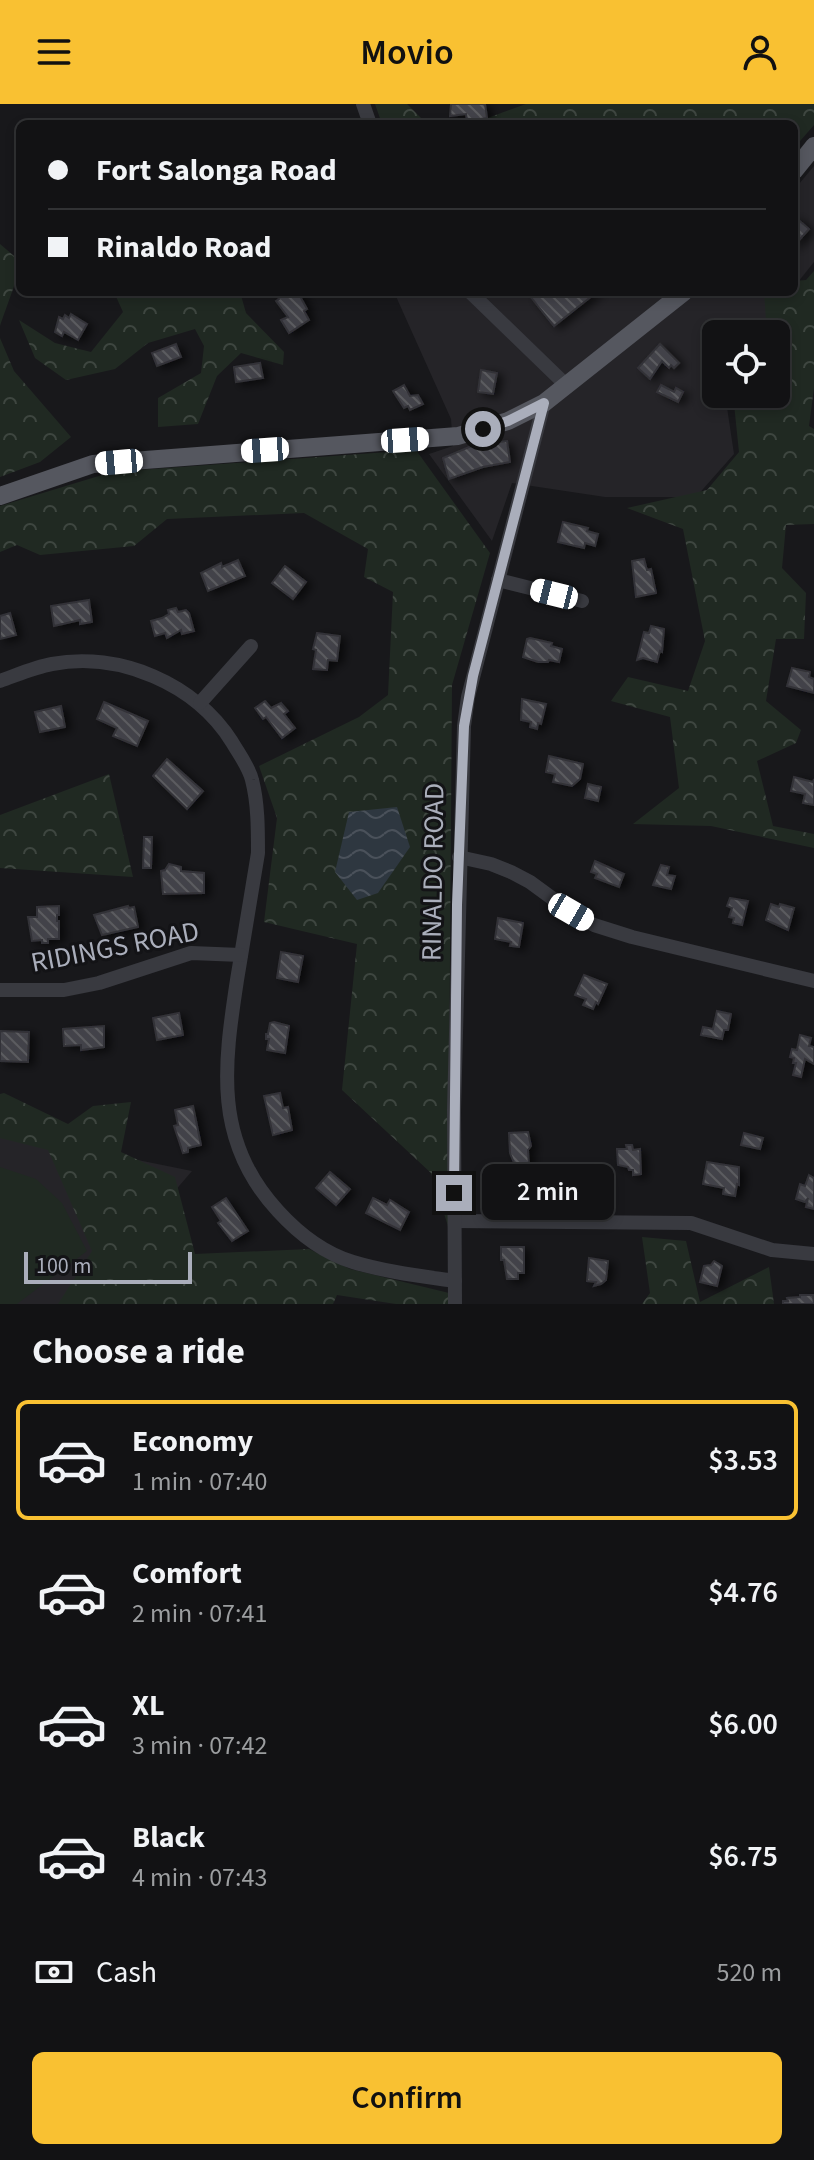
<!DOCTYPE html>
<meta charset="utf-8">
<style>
body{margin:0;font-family:"Source Sans 3",sans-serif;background:#1f2022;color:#f1f3f6;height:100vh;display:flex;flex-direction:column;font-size:30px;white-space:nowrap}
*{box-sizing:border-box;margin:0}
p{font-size:26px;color:#9c9ea0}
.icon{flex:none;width:44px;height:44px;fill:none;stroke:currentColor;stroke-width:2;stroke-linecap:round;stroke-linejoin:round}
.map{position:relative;height:1200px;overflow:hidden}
.sheet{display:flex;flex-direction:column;background:#121214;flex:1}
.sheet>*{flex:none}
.top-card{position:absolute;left:16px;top:16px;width:782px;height:176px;border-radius:12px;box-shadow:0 4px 12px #0003,0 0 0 2px #313234;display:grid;align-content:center;height:176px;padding:0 32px;background:#121214}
.fabs{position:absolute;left:702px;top:216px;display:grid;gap:16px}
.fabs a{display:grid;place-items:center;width:88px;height:88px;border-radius:12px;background:#121214;box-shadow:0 4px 12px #0003,0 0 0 2px #313234;font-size:40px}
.scale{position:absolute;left:24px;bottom:20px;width:168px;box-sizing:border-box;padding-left:8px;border:4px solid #aaaebb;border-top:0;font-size:22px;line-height:28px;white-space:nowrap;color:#aaaebb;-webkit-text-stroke:6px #131316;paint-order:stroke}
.end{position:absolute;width:36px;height:36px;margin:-18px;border:10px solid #aaaebb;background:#111;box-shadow:0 0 0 4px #111}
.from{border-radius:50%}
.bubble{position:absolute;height:56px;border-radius:12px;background:#121214;box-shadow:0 4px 12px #0003,0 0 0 2px #313234;font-size:26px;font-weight:600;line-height:56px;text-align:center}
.car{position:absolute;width:24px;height:48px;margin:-24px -12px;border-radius:10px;box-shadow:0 0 6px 2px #0007;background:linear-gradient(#fff 24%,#345 0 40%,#fff 0 76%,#345 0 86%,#fff 0)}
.top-card b{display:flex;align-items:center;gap:28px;height:76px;font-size:30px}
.top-card b+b{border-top:2px solid #313234}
.top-card i{width:20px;height:20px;background:#f1f3f6}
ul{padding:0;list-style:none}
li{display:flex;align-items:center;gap:24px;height:120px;margin:0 16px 12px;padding:0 16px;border:4px solid transparent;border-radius:12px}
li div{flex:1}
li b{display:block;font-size:30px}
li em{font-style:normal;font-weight:600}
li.on{border-color:#f9c132}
li>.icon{width:72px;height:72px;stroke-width:1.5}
h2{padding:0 32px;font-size:36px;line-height:96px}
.pay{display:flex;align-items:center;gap:20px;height:88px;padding:0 32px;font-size:30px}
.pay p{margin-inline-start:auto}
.button{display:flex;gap:16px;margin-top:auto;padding:16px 32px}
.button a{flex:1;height:92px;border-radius:12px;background:#f9c132;color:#111;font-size:32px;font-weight:600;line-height:92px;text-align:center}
header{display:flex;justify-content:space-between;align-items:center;height:104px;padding:0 32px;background:#f9c132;color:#111;font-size:36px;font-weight:600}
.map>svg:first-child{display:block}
</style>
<header><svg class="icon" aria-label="menu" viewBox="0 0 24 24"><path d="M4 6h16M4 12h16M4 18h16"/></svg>Movio<svg class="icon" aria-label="person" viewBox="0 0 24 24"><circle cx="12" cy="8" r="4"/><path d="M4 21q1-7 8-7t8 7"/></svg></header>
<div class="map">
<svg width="814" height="1200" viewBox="0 0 814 1200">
<defs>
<pattern id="forest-crowns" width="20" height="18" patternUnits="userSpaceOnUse" patternTransform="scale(2)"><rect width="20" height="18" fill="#202922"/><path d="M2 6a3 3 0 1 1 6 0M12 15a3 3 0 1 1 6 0" fill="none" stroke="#3e4640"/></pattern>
<pattern id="water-waves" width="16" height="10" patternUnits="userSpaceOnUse" patternTransform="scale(2)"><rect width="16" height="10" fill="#2e3740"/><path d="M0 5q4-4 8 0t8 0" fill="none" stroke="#4a515a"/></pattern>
<pattern id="building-back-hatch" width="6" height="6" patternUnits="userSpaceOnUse" patternTransform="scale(2)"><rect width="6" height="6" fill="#434348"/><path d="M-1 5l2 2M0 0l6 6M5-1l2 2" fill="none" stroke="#5b5c60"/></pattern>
<filter id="shadow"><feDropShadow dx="5.5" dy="3" stdDeviation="4" flood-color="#0009"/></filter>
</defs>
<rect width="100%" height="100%" fill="#18181b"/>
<!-- built -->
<g fill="#252428">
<polygon points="814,62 814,158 794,183 794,86"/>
<polygon points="394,188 790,188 758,230 716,230 716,290 725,290 734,350 696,393 605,393 512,379 492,437 429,350 453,342 451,315"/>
<polygon points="0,1028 192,1067 124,1146 116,1200 0,1200"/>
</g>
<!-- green -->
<polygon fill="#202922" points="0,1063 36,1075 62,1099 87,1147 17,1200 0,1200"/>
<!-- forest -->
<g fill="url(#forest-crowns)">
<polygon points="375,0 407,0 427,20 382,20"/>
<polygon points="526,0 814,0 814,21 794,44 794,20 471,20"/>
<path d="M0,140L20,157C20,170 5,206 0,222Z"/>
<polygon points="814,167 814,284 809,322 814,325 814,420 786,421 782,464 806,489 804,535 776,535 766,597 801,626 796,639 757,657 773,722 814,730 814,744 711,722 633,720 679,684 670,613 611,597 628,573 688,587 705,537 683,425 627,404 707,386 739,348 733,290 776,290 776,230 767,230 764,188 794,188 794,177 806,176"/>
<polygon points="114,188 240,188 246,209 284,248 283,261 241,249 217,272 198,320 158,323 158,294 201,269 204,242 195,225 148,239 115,265 66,276 35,254 19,216 55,239 91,248 123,208"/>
<polygon points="0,234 14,267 71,333 40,358 0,373"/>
<polygon points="416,346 490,449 452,581 448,1122 431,1069 342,986 357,840 264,818 277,714 259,662 359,613 388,591 393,488 364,473 368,445 304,409 167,415 134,442 40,451 17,441 0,448 0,402 112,368"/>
<polygon points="109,670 133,773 0,764 0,711"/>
<polygon points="4,989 68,1020 93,1002 131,998 121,1048 175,1073 195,1150 309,1145 350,1165 449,1189 449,1200 396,1200 337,1191 333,1200 58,1200 92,1147 48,1046 0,1034 0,990"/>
<polygon points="642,1133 686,1137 700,1198 769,1163 774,1200 642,1200 650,1189"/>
</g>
<!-- water -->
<polygon fill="url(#water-waves)" points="397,703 410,743 378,789 357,796 335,768 349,708"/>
<!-- building -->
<g fill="url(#building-back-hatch)" stroke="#333237" stroke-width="2" filter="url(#shadow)">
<polygon points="451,0 485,0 487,14 467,17 466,10 450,12"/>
<polygon points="794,112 809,125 794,142"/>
<polygon points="281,188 301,188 301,194 307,205 304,207 309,216 289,229 281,216 288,213 276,197 279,195 276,191"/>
<polygon points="535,188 597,188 554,222 530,192"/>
<polygon points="71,210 87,220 78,236 64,228 62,232 55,228 59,213 63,215 65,211 69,214"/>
<polygon points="176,240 181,253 157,262 152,249"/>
<polygon points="660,240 679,259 674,264 671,261 669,264 662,257 650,275 638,264"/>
<polygon points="260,259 263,274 236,278 234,263"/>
<polygon points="481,266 497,269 493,290 478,288"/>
<polygon points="404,281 410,292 418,291 423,300 410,306 408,302 404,304 393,287"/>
<polygon points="661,281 674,288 676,284 683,288 678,298 657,288"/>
<polygon points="507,337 510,358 483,363 449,375 443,354 474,341"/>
<polygon points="563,418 588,424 587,427 598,430 595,442 585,439 584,444 558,438"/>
<polygon points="644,455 647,466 651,465 656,489 636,493 632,457"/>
<polygon points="238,456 245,472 208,487 201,469 221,459 222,463"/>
<polygon points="285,462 306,478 293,495 272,479"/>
<polygon points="89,496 92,518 80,520 80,516 54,522 51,502"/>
<polygon points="176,504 178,508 186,506 189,509 194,527 182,530 181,526 167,534 165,529 155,532 151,517 162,514 169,510 168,506"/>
<polygon points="10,509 16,531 0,535 0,512"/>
<polygon points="651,522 664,525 662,548 660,547 657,558 643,554 637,556 644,528 649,529"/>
<polygon points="317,529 340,532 337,557 328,556 327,566 313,565 316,546 313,545"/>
<polygon points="530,534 552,539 551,542 562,545 559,558 549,556 548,558 538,558 523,553 527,535"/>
<polygon points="792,564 810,568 809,573 814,575 814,589 787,582"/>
<polygon points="522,595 546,600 541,620 538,619 537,625 530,623 531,618 521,616"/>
<polygon points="265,597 271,604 281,599 288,607 284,610 295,624 282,634 266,613 263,615 255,604"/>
<polygon points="104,598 148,617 137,642 113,632 117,624 97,615"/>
<polygon points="61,602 65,623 40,628 35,608"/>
<polygon points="549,652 583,660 580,675 572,682 553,678 555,670 546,668"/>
<polygon points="167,655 203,687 187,705 153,672"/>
<polygon points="794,673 813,678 814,675 814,701 803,699 805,690 791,687"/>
<polygon points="588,680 601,683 598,697 585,694"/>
<polygon points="144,733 152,733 151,764 143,764"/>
<polygon points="595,757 624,770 619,783 595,774 597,770 591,768"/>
<polygon points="169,760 181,763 181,767 204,769 204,789 163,790 161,767 165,766"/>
<polygon points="661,761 669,763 667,771 675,772 671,785 653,781"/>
<polygon points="730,794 748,797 742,821 733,819 734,814 729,813 732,804 727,802"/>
<polygon points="771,800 779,803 780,800 794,804 788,826 766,816"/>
<polygon points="59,802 59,811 57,811 57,817 59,817 59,835 48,835 48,839 42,839 42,836 32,837 28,813 37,813 37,803"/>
<polygon points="128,802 129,804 134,803 138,823 102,831 94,811"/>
<polygon points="498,814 523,819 519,843 510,842 511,838 495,835"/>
<polygon points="281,848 303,852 298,878 277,874"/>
<polygon points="584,871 607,880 598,900 596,898 593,905 583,901 586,895 575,891"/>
<polygon points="717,907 731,910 728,926 724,926 722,935 701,931 703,923 713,925"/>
<polygon points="179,909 183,931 157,936 153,914"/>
<polygon points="274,918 289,922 285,949 267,946 269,935 266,935 266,930 268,930 270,919"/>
<polygon points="104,922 104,943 81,946 81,941 64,942 63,925"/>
<polygon points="0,927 29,928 28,958 0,957"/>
<polygon points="800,931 811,934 809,942 814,943 814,960 805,955 801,973 793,971 796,959 793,959 794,954 790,953 792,945 797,946"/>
<polygon points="280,989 283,1004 288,1003 292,1026 273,1031 264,992"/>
<polygon points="193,1002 201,1041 188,1044 188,1048 183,1049 174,1022 178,1021 175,1006"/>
<polygon points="528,1028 531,1042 528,1046 530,1078 527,1076 517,1077 514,1059 510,1049 509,1029"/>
<polygon points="744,1029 763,1034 760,1045 741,1041"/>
<polygon points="626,1041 632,1041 633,1046 640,1045 641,1070 633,1071 633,1066 629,1066 628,1063 618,1061 617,1045 627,1045"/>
<polygon points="707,1058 739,1063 739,1081 737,1080 735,1092 723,1090 724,1084 703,1080"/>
<polygon points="330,1068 350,1085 336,1101 316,1084"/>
<polygon points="809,1071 814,1074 814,1105 806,1103 808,1094 805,1098 796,1095 800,1080 805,1082"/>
<polygon points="226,1094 248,1127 232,1137 218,1119 221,1117 212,1103"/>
<polygon points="373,1094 387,1101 390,1096 409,1108 400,1126 366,1109"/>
<polygon points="501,1143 524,1143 524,1169 518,1169 518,1175 507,1175 504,1156 501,1156"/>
<polygon points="589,1154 608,1157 606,1176 601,1180 594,1182 596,1178 587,1177"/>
<polygon points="714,1157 722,1162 717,1182 700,1178 704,1162 711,1161"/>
<polygon points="800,1191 813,1191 814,1200 783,1200 783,1197 788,1197 787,1194 800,1193"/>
</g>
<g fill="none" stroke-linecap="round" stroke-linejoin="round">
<!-- minor -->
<g stroke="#393a40" stroke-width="14">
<polyline points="363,0 370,20"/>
<polyline points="470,188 565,280"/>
<polyline points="498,476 582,497"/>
<path d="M0,577C17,571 35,563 52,560C119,547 196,580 232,638C239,650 249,663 252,676C258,699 258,725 258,749C251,791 244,833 237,876C224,961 213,1037 278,1107C299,1130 323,1149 353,1158C386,1168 421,1172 455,1177"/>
<polyline points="200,599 251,542"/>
<polyline points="459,753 491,760 511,768 530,778 571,808 594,821 632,833 814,877"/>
<polyline points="0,886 64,886 99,879 191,849 241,851"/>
<polyline points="455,1117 691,1119 772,1146 814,1150"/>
<polyline points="455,1200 454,1006 464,622 468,593 544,299"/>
</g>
<!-- major -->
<g stroke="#55575f" stroke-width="18">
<polyline points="794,67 814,42"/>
<polyline points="0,392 93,360 458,332 508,317 544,299 684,188"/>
</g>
</g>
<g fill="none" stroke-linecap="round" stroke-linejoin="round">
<!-- route -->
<polyline stroke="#aaaebb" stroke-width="10" points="454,1089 457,801 464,622 473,572 544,299 508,317 483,325"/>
</g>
<g text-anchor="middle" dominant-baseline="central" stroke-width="6" stroke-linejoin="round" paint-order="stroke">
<!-- street labels -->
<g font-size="28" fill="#aaaebb" stroke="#131316">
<text transform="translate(433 768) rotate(-89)">RINALDO ROAD</text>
<text transform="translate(115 843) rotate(-11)">RIDINGS ROAD</text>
</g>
</g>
</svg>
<div class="fabs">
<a><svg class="icon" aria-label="locate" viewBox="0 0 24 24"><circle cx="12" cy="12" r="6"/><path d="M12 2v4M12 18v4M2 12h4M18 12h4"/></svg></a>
</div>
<div class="scale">100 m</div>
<i class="end from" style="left:483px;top:325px"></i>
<i class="end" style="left:454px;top:1089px"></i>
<div class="bubble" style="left:482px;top:1060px;width:132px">2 min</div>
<i class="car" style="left:405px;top:336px;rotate:86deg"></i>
<i class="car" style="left:265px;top:346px;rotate:266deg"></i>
<i class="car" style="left:119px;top:358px;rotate:265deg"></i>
<i class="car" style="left:554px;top:490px;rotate:284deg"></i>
<i class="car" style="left:571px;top:808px;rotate:120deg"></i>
<div class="top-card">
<b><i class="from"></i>Fort Salonga Road</b>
<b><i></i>Rinaldo Road</b>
</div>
</div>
<section class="sheet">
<h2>Choose a ride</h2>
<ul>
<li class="on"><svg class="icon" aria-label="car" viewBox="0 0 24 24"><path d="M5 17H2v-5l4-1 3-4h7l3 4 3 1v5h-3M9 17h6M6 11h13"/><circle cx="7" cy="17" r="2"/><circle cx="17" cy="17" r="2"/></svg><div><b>Economy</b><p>1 min · 07:40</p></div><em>$3.53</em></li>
<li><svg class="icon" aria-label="car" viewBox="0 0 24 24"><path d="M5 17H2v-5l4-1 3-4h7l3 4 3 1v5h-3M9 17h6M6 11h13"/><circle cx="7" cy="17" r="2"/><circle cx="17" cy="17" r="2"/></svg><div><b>Comfort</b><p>2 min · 07:41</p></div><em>$4.76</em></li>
<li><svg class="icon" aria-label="car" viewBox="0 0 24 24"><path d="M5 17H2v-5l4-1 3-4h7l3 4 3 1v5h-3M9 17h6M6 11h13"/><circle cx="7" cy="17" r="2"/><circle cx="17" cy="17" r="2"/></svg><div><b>XL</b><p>3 min · 07:42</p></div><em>$6.00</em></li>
<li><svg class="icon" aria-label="car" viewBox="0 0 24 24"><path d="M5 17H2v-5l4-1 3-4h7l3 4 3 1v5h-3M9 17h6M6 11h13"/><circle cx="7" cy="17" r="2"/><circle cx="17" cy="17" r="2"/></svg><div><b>Black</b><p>4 min · 07:43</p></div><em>$6.75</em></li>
</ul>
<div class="pay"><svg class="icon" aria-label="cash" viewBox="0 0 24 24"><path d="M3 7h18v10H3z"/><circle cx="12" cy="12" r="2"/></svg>Cash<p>520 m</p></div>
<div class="button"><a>Confirm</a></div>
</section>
